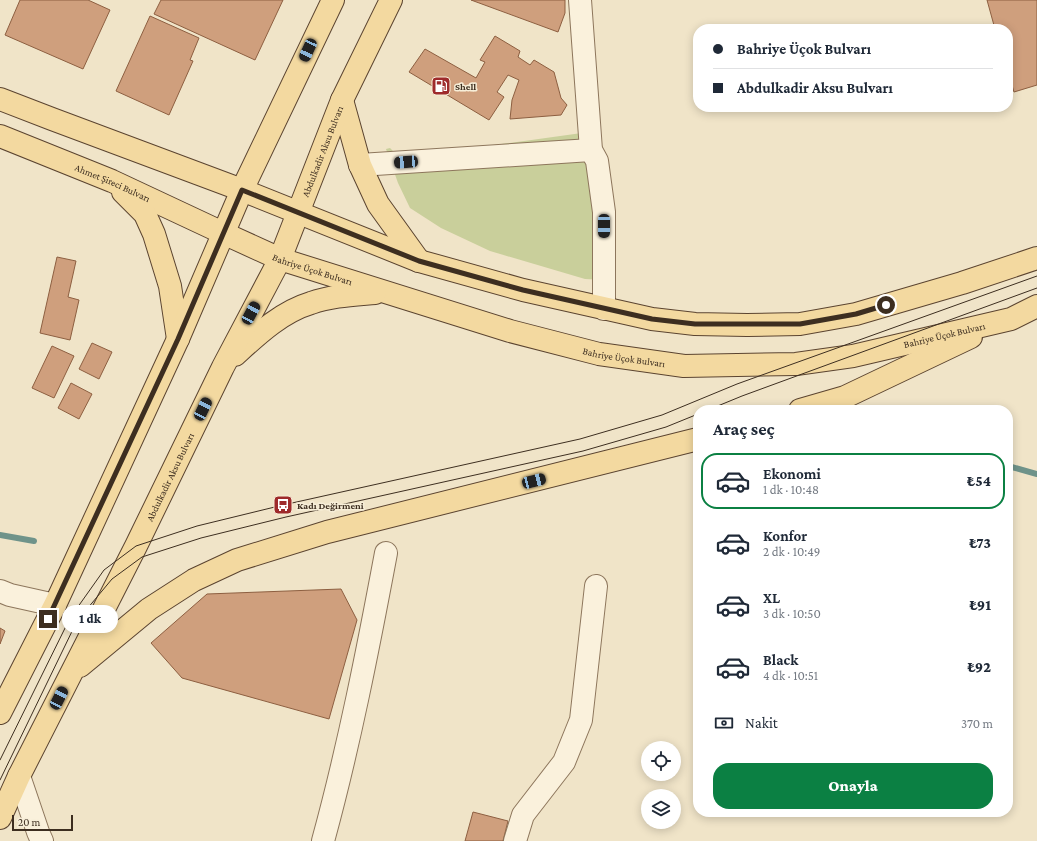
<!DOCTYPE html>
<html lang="tr">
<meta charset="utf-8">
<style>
body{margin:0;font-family:"Crimson Pro",serif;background:#f6f6f7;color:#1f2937;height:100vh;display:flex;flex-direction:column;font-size:15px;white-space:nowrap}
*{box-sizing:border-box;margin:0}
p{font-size:13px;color:#747a83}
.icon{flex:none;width:22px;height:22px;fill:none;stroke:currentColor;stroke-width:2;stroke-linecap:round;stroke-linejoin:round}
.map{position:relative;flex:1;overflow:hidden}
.side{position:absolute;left:693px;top:405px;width:320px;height:412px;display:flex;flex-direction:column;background:#fff;border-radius:16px;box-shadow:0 2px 10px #0003}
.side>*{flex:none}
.hud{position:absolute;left:693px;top:24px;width:320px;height:88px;border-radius:16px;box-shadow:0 2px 10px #0003;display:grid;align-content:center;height:88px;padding:0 20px;background:#fff}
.fabs{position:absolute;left:641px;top:741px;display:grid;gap:8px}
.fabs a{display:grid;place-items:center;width:40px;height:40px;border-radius:50%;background:#fff;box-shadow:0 2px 10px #0003;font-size:20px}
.scale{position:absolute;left:12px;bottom:10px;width:61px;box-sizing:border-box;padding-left:4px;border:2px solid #3d2e20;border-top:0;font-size:11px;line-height:14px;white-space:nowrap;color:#3d2e20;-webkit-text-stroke:3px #f7eed8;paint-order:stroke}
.end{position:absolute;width:18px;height:18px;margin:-9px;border:5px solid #3d2e20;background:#fff;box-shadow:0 0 0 2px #fff}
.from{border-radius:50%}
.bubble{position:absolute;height:28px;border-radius:14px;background:#fff;box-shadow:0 2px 10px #0003;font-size:13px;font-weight:800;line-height:28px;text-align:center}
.car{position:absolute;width:12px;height:24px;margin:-12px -6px;border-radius:5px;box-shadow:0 0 3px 1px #0007;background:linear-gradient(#222 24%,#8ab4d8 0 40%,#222 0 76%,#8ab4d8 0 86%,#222 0)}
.hud b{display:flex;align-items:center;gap:14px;height:38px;font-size:15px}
.hud b+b{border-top:1px solid #e0e1e3}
.hud i{width:10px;height:10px;background:#1f2937}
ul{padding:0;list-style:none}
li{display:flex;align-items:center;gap:12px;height:56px;margin:0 8px 6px;padding:0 12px;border:2px solid transparent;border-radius:16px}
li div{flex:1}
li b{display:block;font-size:15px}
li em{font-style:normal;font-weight:800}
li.active{border-color:#0b8043}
li>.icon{width:36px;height:36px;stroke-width:1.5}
h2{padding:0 20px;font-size:18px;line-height:48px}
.pay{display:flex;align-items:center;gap:10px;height:44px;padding:0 20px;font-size:15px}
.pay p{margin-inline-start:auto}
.cta{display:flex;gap:8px;margin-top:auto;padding:8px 20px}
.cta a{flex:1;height:46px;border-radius:16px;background:#0b8043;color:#fff;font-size:16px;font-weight:800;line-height:46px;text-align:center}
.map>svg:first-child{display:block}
</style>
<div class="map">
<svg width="1037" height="841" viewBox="0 0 1037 841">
<rect width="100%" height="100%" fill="#f0e4c8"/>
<!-- green -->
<polygon fill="#c9cf9b" points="589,132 605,280 585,279 490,251 441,228 410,208 398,183 386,149 390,148 400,158"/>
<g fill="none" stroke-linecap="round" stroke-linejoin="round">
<!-- stream -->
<g stroke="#6f938a" stroke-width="6">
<polyline points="1008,466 1037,474"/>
<polyline points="0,535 34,541"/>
</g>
</g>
<!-- building -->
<g fill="#cf9f7d" stroke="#8d5f41">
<polygon points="20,0 88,0 110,10 83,69 5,35"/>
<polygon points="161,0 283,0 255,60 154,14"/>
<polygon points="471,0 565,0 565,13 558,32"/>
<polygon points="987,0 1037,0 1037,85 1014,92 1008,72 1008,29 995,29"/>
<polygon points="150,16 199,38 190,60 193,61 169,115 116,91"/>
<polygon points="495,36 520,51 518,57 530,65 534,60 554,72 561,98 567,105 561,115 510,119 512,100 519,80 508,75 497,92 504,97 489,120 409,72 425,49 476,78 485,62 480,60"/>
<polygon points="57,257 76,261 68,297 79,300 70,340 40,333"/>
<polygon points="92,343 112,352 99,379 79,369"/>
<polygon points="52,346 74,356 54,398 32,388"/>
<polygon points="71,383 92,394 79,419 58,408"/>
<polygon points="341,589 357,620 329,719 182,678 151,643 207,594"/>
<polygon points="0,628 5,631 0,644"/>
<polygon points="473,812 508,821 503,841 465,841"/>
</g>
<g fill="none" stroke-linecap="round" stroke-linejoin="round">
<defs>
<g id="minor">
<polyline points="580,0 591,150 597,161 604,212 604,309"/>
<polyline points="360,165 591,150"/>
<polyline points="0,591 10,595 55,605"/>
<polyline points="19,776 38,832 42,841"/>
<path d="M323,841C349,746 368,649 386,553"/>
<polyline points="515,841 523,815 564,762 581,720 596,586"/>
</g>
<g id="major">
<polyline points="0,99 52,119 242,190 419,261 523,290 652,319 695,324 747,325 800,324 856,314 962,283 1037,258"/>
<polyline points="342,100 360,165 378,204 419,261"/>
<path id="s1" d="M0,136L112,181L223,233L280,259L510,331L599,354L684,366L796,364L853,356L1011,319L1037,306"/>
<polyline points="123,192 145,214 154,234 170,286 178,339"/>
<path d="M235,355C257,335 281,312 311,303C331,296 353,295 375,293"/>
<polyline points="800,410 845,397 971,337"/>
<polyline points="80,666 149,609 194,580 237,560 327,532 698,439"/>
<polyline points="0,713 55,605 178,339 242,190 333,0"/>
<path id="s2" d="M0,818L19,776L136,546L223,367L280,259L342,100L391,0"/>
</g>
</defs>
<!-- minor casing -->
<use href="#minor" stroke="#8d765c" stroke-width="24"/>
<!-- major casing -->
<use href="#major" stroke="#5b4430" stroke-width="24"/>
<!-- minor -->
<use href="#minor" stroke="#faf1dc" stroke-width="22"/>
<!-- major -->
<use href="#major" stroke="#f3d9a0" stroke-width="22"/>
<!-- tram -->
<g stroke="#3d2e20" stroke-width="1">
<polyline points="708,410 742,396 1037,288"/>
<polyline points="0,760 70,618 104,570 136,546 197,526 283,505 580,439 662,415 737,384 1037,276"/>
<polyline points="0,780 77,621 112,579 142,557 201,538 286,517 583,451 666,427 698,414"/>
</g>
</g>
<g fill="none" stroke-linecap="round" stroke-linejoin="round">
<!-- route -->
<polyline stroke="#3d2e20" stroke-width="5" points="48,619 178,339 242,190 419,261 523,290 652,319 695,324 800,324 856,314 886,305"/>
</g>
<!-- icons -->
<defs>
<symbol id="fuel-square" viewBox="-11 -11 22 22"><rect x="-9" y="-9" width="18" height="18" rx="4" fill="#9e2a2b" stroke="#f7eed8"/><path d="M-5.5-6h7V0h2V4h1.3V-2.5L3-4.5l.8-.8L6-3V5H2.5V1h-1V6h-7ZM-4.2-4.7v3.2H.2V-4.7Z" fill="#fff"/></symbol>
<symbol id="bus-square" viewBox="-11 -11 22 22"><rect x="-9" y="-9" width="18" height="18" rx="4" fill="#9e2a2b" stroke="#f7eed8"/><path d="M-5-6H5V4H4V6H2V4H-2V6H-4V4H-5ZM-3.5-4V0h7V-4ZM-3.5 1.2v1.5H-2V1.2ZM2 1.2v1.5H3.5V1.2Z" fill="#fff"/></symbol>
</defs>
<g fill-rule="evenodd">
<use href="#fuel-square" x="430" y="75" width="22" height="22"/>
<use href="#bus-square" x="272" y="494" width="22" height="22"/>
</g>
<g text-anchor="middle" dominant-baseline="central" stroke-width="3" stroke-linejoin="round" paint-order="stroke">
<!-- poi labels -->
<g font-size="10" font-weight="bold" fill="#3d2e20" stroke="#f7eed8" text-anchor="start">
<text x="455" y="86">Shell</text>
<text x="297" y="505">Kadı Değirmeni</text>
</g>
<!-- street labels -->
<g font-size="10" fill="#3d2e20" stroke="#f7eed8">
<text stroke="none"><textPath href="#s2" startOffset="741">Abdulkadir Aksu Bulvarı</textPath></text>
<text stroke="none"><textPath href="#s1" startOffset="122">Ahmet Şireci Bulvarı</textPath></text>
<text stroke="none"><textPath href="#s1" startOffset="340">Bahriye Üçok Bulvarı</textPath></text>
<text stroke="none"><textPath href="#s1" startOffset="988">Bahriye Üçok Bulvarı</textPath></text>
<text stroke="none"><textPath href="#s1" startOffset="664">Bahriye Üçok Bulvarı</textPath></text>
<text stroke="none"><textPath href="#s2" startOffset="381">Abdulkadir Aksu Bulvarı</textPath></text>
</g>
</g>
</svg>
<div class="fabs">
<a><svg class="icon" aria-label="locate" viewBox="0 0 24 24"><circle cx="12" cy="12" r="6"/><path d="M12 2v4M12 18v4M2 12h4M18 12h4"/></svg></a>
<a><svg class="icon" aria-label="layers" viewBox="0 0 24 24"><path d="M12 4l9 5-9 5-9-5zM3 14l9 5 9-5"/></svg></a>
</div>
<div class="scale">20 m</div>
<i class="end from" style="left:886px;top:305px"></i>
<i class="end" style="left:48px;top:619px"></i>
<div class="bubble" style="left:62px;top:605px;width:56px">1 dk</div>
<i class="car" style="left:308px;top:50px;rotate:205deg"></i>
<i class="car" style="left:406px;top:162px;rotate:266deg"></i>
<i class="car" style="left:604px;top:226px;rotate:180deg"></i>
<i class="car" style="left:251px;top:313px;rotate:28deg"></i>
<i class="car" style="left:203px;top:409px;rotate:26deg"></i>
<i class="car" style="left:534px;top:481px;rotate:76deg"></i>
<i class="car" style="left:59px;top:698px;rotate:27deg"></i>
<div class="hud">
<b><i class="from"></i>Bahriye Üçok Bulvarı</b>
<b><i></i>Abdulkadir Aksu Bulvarı</b>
</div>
<section class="side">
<h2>Araç seç</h2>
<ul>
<li class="active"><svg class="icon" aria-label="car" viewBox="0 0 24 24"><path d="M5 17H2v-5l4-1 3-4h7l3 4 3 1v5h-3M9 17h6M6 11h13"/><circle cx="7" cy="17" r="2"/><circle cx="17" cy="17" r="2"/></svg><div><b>Ekonomi</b><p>1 dk · 10:48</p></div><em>₺54</em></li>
<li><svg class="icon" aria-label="car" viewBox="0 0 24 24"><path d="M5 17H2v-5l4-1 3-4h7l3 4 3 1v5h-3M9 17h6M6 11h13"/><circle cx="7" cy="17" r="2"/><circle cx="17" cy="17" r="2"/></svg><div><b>Konfor</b><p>2 dk · 10:49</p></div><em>₺73</em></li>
<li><svg class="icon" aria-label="car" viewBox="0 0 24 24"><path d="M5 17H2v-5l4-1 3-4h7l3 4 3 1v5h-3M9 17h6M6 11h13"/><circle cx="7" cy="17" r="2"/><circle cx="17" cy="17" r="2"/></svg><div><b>XL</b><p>3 dk · 10:50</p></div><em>₺91</em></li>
<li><svg class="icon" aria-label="car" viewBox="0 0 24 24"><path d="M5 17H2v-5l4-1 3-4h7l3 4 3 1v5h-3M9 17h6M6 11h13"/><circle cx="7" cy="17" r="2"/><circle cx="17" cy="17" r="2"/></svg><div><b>Black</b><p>4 dk · 10:51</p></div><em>₺92</em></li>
</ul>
<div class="pay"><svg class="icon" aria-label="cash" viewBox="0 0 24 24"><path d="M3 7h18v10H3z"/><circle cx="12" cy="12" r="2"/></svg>Nakit<p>370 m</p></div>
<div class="cta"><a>Onayla</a></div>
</section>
</div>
